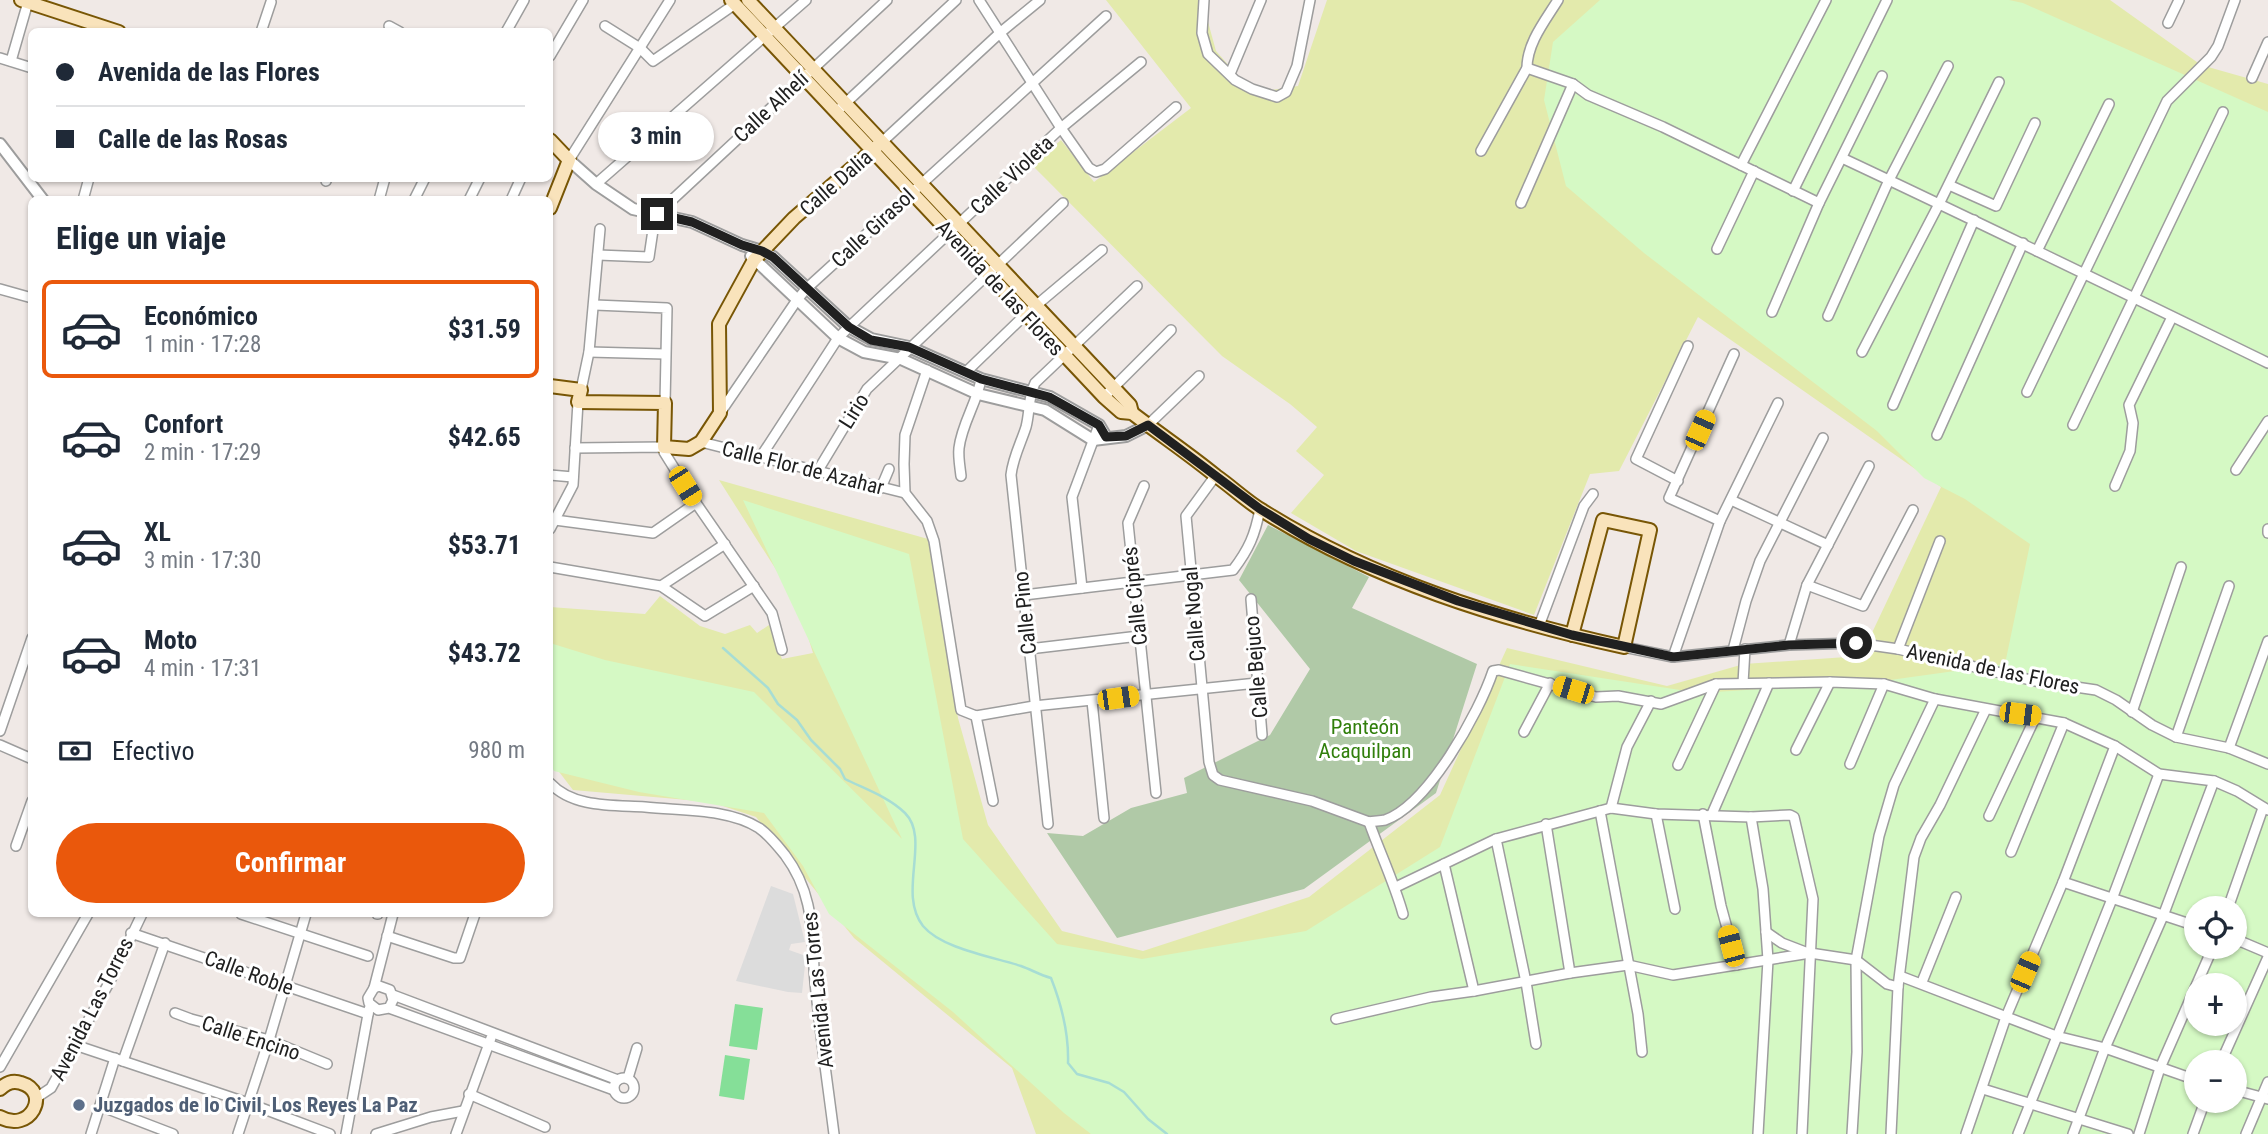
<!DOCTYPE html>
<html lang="es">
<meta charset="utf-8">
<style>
body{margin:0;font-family:"Roboto Condensed",sans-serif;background:#f6f6f7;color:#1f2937;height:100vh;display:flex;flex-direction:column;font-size:26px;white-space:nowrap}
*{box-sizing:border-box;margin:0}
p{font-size:23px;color:#747a83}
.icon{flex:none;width:38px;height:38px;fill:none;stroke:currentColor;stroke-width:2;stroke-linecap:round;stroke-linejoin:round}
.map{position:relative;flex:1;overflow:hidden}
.panel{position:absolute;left:28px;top:196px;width:525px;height:721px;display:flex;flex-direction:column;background:#fff;border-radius:10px;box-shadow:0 2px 5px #0004}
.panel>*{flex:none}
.guide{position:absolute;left:28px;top:28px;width:525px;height:154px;border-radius:10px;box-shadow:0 2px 5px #0004;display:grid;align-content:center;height:154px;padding:0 28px;background:#fff}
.controls{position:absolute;left:2184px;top:896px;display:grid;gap:14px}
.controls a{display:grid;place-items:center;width:63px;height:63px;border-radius:50%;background:#fff;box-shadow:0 2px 5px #0004;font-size:35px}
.end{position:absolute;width:32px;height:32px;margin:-16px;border:9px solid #202020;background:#fff;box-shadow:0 0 0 4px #fff}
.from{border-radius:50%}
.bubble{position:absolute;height:49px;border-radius:24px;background:#fff;box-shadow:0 2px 5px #0004;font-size:23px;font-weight:700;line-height:49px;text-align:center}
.car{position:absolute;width:21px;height:42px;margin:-21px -10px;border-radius:9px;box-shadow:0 0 5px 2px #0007;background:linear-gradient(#f5c518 24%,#345 0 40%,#f5c518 0 76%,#345 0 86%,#f5c518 0)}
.guide b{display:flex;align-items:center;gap:24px;height:66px;font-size:26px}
.guide b+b{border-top:2px solid #e0e1e3}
.guide i{width:18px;height:18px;background:#1f2937}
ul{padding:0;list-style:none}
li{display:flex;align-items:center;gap:21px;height:98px;margin:0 14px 10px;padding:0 14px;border:4px solid transparent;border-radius:10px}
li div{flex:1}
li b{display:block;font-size:26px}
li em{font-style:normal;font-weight:700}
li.current{border-color:#ea580c}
li>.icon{width:63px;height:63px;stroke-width:1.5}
h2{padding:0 28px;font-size:32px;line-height:84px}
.pay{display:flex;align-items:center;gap:18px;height:77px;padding:0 28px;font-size:26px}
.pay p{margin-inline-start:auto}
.button{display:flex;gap:14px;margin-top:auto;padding:14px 28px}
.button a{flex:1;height:80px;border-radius:42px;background:#ea580c;color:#fff;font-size:28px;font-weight:700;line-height:80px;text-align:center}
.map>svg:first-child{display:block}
</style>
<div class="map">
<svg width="2268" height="1134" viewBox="0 0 2268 1134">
<rect width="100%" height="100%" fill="#f0e9e6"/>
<!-- grass -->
<path fill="#e3eaac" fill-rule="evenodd" d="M1106,0H1202L1216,51L1253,93L1298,86L1327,0H2110L2201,65L2268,84V1134H1036L1012,1068L854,938L756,817L711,802L573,790L550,760V607L645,614L660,596L700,626L725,634L750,625L757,633L769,625L782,659L813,653L798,604L719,480L928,539L958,718L988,825L1062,931L1143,951L1309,897L1440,795L1507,648L1667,686L1744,664L1861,656L1941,487L1698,317L1619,471L1590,474L1534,615L1356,551L1291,513L1324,475L1296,451L1317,427L1290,404L1222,356L1032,165L1061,140L1094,182L1191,108ZM2196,908H2235V947H2196ZM2196,985H2235V1024H2196ZM2196,1062H2235V1101H2196Z"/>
<!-- cemetery -->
<polygon fill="#b0c9a7" points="1268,525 1369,577 1352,608 1477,664 1436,793 1304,889 1117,938 1047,833 1083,836 1131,808 1187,793 1184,778 1270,735 1310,669 1239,580"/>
<!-- park -->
<path fill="#d5f9c4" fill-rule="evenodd" d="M1600,0H2009L2023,3L2268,112V1134H1091L1064,1113L953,1012L829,914L803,866L764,813L639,792L554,771L550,764V643L605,660L754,692L902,839L743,500L909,554L963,839L1057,944L1142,959L1306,931L1440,847L1510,664L1700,693L1883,681L2005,664L2030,544L1965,499L1924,478L1877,431L1644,253L1566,186L1544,100L1553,42ZM2196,908H2235V947H2196ZM2196,985H2235V1024H2196ZM2196,1062H2235V1101H2196Z"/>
<!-- pitch -->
<g fill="#85df98">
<polygon points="735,1004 763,1008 757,1050 729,1046"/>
<polygon points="725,1055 750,1059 744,1100 719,1096"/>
</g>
<!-- parking -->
<polygon fill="#dcdcdc" points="771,886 793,894 805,942 791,944 789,950 806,956 802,993 788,992 736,981"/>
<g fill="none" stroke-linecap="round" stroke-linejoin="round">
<!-- stream -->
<path stroke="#a7ddd4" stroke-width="2.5" d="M723,648L768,688L778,704L797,720L811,740L840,769L845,779C865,789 889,797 905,813C931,839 897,893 923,926C942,949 994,957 1021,966C1032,970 1040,975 1051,978C1062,1006 1069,1033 1068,1063L1077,1074L1109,1083L1124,1092L1148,1119L1167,1134"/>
<defs>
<g id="minor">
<polyline points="979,0 1061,128 1089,168 1096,172 1105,169 1176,107"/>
<polyline points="1204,0 1202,33 1208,54 1235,80 1252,89 1277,97 1286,92 1297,66 1310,0"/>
<polyline points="2168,23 2179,0"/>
<polyline points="389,26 400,32"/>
<polyline points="605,26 640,48 653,61 735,4"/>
<polyline points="261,32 271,2"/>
<polyline points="506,32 524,0"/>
<polyline points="550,56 583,0"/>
<polyline points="0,58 32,68"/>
<polyline points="11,61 28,2"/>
<polyline points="1527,68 1573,84 1588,95 1663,127 1819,203"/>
<polyline points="1230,74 1261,0"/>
<polyline points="2252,78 2268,42"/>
<polyline points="836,112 956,0"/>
<polyline points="882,142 1001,32 1040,0"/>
<path d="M1481,151L1527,68C1527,43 1545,21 1558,0"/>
<path d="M1842,158C1985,225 2126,294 2268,363"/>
<polyline points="569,160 670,0"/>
<polyline points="1741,165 1826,0"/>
<polyline points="326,181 327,178"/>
<polyline points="596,184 806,0"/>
<polyline points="1949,185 1996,206 2035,123"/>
<polyline points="1793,191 1887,0"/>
<polyline points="83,200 89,178"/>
<polyline points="379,200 385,178"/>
<polyline points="414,200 425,178"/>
<polyline points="469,200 480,178"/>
<polyline points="511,200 521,178"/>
<polyline points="1521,203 1573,84"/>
<polyline points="657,214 887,0"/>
<polyline points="1717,249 1754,171"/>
<polyline points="2037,251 2109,104"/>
<polyline points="598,255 649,257 653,230"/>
<polyline points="0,289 32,298"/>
<polyline points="595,305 667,308 665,403"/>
<polyline points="1772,312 1819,203 1882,76"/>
<polyline points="1828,316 1889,180 1948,66"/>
<polyline points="589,352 665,354"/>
<polyline points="1862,352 1939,204 1999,82"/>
<polyline points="927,370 905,435 904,464 905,493 927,521 934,541 961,710 976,716 1034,706 1257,683"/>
<polyline points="966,372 1026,314 1102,250"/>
<polyline points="581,390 589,352 600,229"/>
<polyline points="2027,392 2167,101 2211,57 2218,46 2235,0"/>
<polyline points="1104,397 1171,330"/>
<polyline points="1893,405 1974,220"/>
<polyline points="720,413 797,300 806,289 1106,16"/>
<polyline points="1148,425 1199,376"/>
<polyline points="2073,425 2223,112"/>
<polyline points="1937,435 2023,243"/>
<polyline points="701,442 905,493"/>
<polyline points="575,448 664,447 664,452 696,503 772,613 782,650"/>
<polyline points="760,458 838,338 849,327 1061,128 1141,62"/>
<polyline points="2236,470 2268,421"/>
<polyline points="817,472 867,389 1063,203"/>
<polyline points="550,475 573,477"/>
<polyline points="1216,475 1186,516 1209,762 1213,775 1220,780 1312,801 1369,822"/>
<path d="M961,476C960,467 958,457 959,448C962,423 977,403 981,379"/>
<polyline points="1678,481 1636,459 1688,346"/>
<polyline points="1144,486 1128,523 1156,793"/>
<polyline points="2115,486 2130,451 2133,423 2129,405 2172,317"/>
<polyline points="881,488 889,469"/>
<polyline points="1731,500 1828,545"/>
<polyline points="555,520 653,533 696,503"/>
<polyline points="1720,521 1669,498 1734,354"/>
<polyline points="550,529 573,485 578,402"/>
<polyline points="2268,529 2268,533"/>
<polyline points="550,567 661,586 725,544"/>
<polyline points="1807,585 1863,606 1913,510"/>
<polyline points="661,586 705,616 754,586"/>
<polyline points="1082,588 1072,497 1099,425"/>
<path d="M1024,595L1233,570C1249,549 1255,535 1260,509"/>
<polyline points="1251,599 1262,735"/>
<polyline points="1539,626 1584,506 1593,494"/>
<polyline points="1789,645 1807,585 1869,466"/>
<polyline points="1624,647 1673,657 1789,645 1856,643 1898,649 2035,681 2096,690 2116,700 2152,725 2176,737 2229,748 2268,764"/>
<polyline points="1029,649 1139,636"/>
<polyline points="1898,649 1940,541"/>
<polyline points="1733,650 1746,601 1760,561 1823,438"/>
<polyline points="1673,657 1720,521 1778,403"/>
<polyline points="1743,683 1745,649"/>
<polyline points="1092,701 1104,818"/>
<polyline points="2132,712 2181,567"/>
<polyline points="976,716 993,801"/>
<polyline points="0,731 32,638"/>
<polyline points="1524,732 1550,683"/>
<polyline points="2176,737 2229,586"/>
<polyline points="0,745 32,759"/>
<polyline points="2229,748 2268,641"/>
<polyline points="1796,750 1830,682"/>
<polyline points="1850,764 1884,684"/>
<polyline points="1678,765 1716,684"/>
<path d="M550,783C573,808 613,805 645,807C680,811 728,808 759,828C769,835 777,845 785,855C818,899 810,941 816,992C821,1039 828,1087 834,1134"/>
<polyline points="1611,808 1627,747 1651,701"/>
<polyline points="1600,811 1638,1014 1642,1052"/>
<polyline points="1656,814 1675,909"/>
<polyline points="1703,814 1721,906 1737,965"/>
<polyline points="1712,814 1769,683"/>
<polyline points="1989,816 2036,716"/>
<polyline points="1751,817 1763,889 1768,960 1758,1134"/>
<path d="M1369,822C1374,821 1380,821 1385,820C1428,805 1479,713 1493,671L1499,670L1596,697L1618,696L1661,704L1716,684L1830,682L1884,684L1935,699L2064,723L2115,746L2159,774L2214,781L2237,791L2268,810"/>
<path d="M1369,822C1380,853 1394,882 1403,914"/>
<path d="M1048,824L1011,475C1013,457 1021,443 1026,427C1030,412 1028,397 1035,383L1137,286"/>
<polyline points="1546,824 1570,973"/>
<polyline points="1496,839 1526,982 1536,1044"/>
<polyline points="16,846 32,801"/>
<polyline points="2011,852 2064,723"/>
<polyline points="1444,864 1474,991"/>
<polyline points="2063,882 2196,926"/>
<polyline points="1396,887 1496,839 1611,808 1656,814 1751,817 1790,815 1794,817 1813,899 1802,1134"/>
<polyline points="2228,908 2263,808"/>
<polyline points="241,914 368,956"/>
<polyline points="377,914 378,914"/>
<polyline points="1766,932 1782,943 1808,953"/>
<polyline points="131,933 368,1014"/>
<polyline points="387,936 454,958 460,958 475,914"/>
<polyline points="2235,939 2268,953"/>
<polyline points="1900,976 2056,1036 2105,1048 2196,1080"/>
<polyline points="1922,982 1956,897"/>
<polyline points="374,988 393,914"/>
<polyline points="393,995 618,1080"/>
<polyline points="389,1008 393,1000 390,990 379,986 374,988 368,998 369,1003 378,1010 389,1008 614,1090"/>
<polyline points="175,1013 191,1019 269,1040 327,1064"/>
<polyline points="1336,1019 1431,997 1474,991 1570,973 1628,965 1673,975 1810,953 1856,960 1887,984 1898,987"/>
<polyline points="75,1045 248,1103 330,1134"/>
<polyline points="123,1061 165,943"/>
<polyline points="2221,1062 2268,957"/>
<polyline points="0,1067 88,914"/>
<circle cx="624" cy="1088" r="10"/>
<polyline points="628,1078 637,1048"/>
<polyline points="1983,1089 2128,1134"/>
<polyline points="2235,1090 2268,1099"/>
<polyline points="469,1094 545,1127"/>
<polyline points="36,1098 51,1088 110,981 142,914"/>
<polyline points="100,1106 173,1134"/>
<polyline points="91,1134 115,1058"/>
<polyline points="238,1134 269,1040 306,914"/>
<polyline points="346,1134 369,1009"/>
<polyline points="376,1134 431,1117 463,1111"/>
<polyline points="456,1134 491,1038"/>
<polyline points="1852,1134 1857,1052 1856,960 1879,836 1894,785 1935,699"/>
<polyline points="1891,1134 1898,987 1914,857 1921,838 1940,805 1986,709"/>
<polyline points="1966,1134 2006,1017 2063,882 2115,746"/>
<polyline points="2018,1134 2112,899 2159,774"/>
<polyline points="2073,1134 2105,1048 2163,916 2214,781"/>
<polyline points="2139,1134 2160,1068 2213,947"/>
<polyline points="2193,1134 2205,1101"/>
<polyline points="2246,1134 2268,1082"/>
</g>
<g id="tertiary">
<polyline points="0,144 43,200"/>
<polyline points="569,160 596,184 633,209 692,222 742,245 762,251 773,257 849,327 871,339 909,347 981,379 1050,397 1099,425 1106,437"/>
<polyline points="751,256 838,338 864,352 901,359 978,394 1045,410 1093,440 1126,436 1148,425"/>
</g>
<g id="secondary">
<polyline points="21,0 119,32"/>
<path d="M731,0L1104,397L1121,412L1132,413L1148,425C1171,442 1194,458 1216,476C1232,487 1246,501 1263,511C1373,580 1498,619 1624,647L1650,530L1603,520L1572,635"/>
<polyline points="748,0 1130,405 1132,413"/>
<polyline points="550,140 569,160 550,208"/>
<polyline points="550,386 581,390 578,402 665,403 664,447 689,449 701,442 720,413 719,324 754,260 794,218 882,142"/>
<path d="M0,1089C6,1083 13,1080 21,1083C52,1092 30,1134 0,1117"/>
</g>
</defs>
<!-- minor casing -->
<use href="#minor" stroke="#9d9d9d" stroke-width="12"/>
<!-- tertiary casing -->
<use href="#tertiary" stroke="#9d9d9d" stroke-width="14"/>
<!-- secondary casing -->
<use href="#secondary" stroke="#785605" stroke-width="16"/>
<!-- minor -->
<use href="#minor" stroke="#fff" stroke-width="9"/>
<!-- tertiary -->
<use href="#tertiary" stroke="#fff" stroke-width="10"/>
<!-- secondary -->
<use href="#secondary" stroke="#f9e3bb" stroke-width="12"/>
</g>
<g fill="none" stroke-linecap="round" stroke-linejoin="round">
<!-- route -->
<polyline stroke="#202020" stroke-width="9" points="657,214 692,222 742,245 762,251 773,257 849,327 871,340 909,347 981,379 1049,397 1099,425 1106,437 1126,436 1148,425 1260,509 1309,539 1354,561 1458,601 1572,635 1673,657 1789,645 1856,643"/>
</g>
<!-- markers -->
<circle fill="#5c6f8a" stroke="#fff" stroke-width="2.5" cx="79" cy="1105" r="7"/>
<g text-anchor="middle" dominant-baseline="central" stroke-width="6" stroke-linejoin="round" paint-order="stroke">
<!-- street labels -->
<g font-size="21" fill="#202020" stroke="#fff">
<text transform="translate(771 107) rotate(-43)">Calle Alhelí</text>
<text transform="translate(1012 175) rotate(-43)">Calle Violeta</text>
<text transform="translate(836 183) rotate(-41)">Calle Dalia</text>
<text transform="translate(873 228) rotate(-43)">Calle Girasol</text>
<text transform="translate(1000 288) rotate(47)">Avenida de las Flores</text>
<text transform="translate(854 411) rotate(-58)">Lirio</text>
<text transform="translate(803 468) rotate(14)">Calle Flor de Azahar</text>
<text transform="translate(1135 596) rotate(-96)">Calle Ciprés</text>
<text transform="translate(1025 613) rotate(-96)">Calle Pino</text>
<text transform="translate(1194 614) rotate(-95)">Calle Nogal</text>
<text transform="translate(1256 667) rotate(-95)">Calle Bejuco</text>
<text transform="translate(1993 669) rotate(12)">Avenida de las Flores</text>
<text transform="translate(249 973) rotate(20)">Calle Roble</text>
<text transform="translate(818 990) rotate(-96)">Avenida Las Torres</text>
<text transform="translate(92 1009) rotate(-63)">Avenida Las Torres</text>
<text transform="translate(251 1038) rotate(18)">Calle Encino</text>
</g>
<!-- park labels -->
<g font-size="21" fill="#317f0c" stroke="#fff">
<text x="1365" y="727">Panteón<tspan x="1365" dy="24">Acaquilpan</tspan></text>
</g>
<!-- service labels -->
<g font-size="21" font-weight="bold" fill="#4e5e75" stroke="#fff" text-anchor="start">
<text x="93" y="1105">Juzgados de lo Civil, Los Reyes La Paz</text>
</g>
</g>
</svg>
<div class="controls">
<a><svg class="icon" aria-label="locate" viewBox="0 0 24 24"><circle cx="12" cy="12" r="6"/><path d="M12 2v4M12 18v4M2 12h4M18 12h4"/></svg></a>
<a>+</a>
<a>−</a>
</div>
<i class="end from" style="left:1856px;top:643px"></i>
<i class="end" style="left:657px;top:214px"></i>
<div class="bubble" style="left:598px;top:112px;width:116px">3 min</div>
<i class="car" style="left:1700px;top:430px;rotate:24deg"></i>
<i class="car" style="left:685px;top:486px;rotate:148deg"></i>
<i class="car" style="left:1573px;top:690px;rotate:287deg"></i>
<i class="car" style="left:1118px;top:698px;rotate:82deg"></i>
<i class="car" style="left:2020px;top:714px;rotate:97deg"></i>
<i class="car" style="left:1731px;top:946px;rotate:345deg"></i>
<i class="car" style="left:2025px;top:972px;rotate:23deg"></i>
<div class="guide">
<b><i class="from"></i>Avenida de las Flores</b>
<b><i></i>Calle de las Rosas</b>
</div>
<section class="panel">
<h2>Elige un viaje</h2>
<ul>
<li class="current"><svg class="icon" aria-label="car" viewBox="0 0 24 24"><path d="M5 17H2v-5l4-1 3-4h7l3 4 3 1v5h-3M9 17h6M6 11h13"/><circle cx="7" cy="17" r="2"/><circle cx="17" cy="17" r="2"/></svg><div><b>Económico</b><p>1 min · 17:28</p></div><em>$31.59</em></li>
<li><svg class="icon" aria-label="car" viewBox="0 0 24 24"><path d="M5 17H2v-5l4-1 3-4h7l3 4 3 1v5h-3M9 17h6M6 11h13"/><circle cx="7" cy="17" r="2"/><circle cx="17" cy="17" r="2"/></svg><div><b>Confort</b><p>2 min · 17:29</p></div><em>$42.65</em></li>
<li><svg class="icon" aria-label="car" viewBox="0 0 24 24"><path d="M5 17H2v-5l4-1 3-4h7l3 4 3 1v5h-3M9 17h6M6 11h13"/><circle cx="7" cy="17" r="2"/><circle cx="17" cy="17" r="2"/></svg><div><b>XL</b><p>3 min · 17:30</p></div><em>$53.71</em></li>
<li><svg class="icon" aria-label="car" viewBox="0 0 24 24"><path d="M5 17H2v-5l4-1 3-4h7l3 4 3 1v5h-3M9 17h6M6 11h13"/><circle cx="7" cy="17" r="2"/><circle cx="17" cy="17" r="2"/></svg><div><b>Moto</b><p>4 min · 17:31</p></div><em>$43.72</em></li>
</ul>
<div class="pay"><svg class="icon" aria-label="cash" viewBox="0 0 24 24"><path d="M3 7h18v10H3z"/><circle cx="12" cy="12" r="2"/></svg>Efectivo<p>980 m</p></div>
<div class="button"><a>Confirmar</a></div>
</section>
</div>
